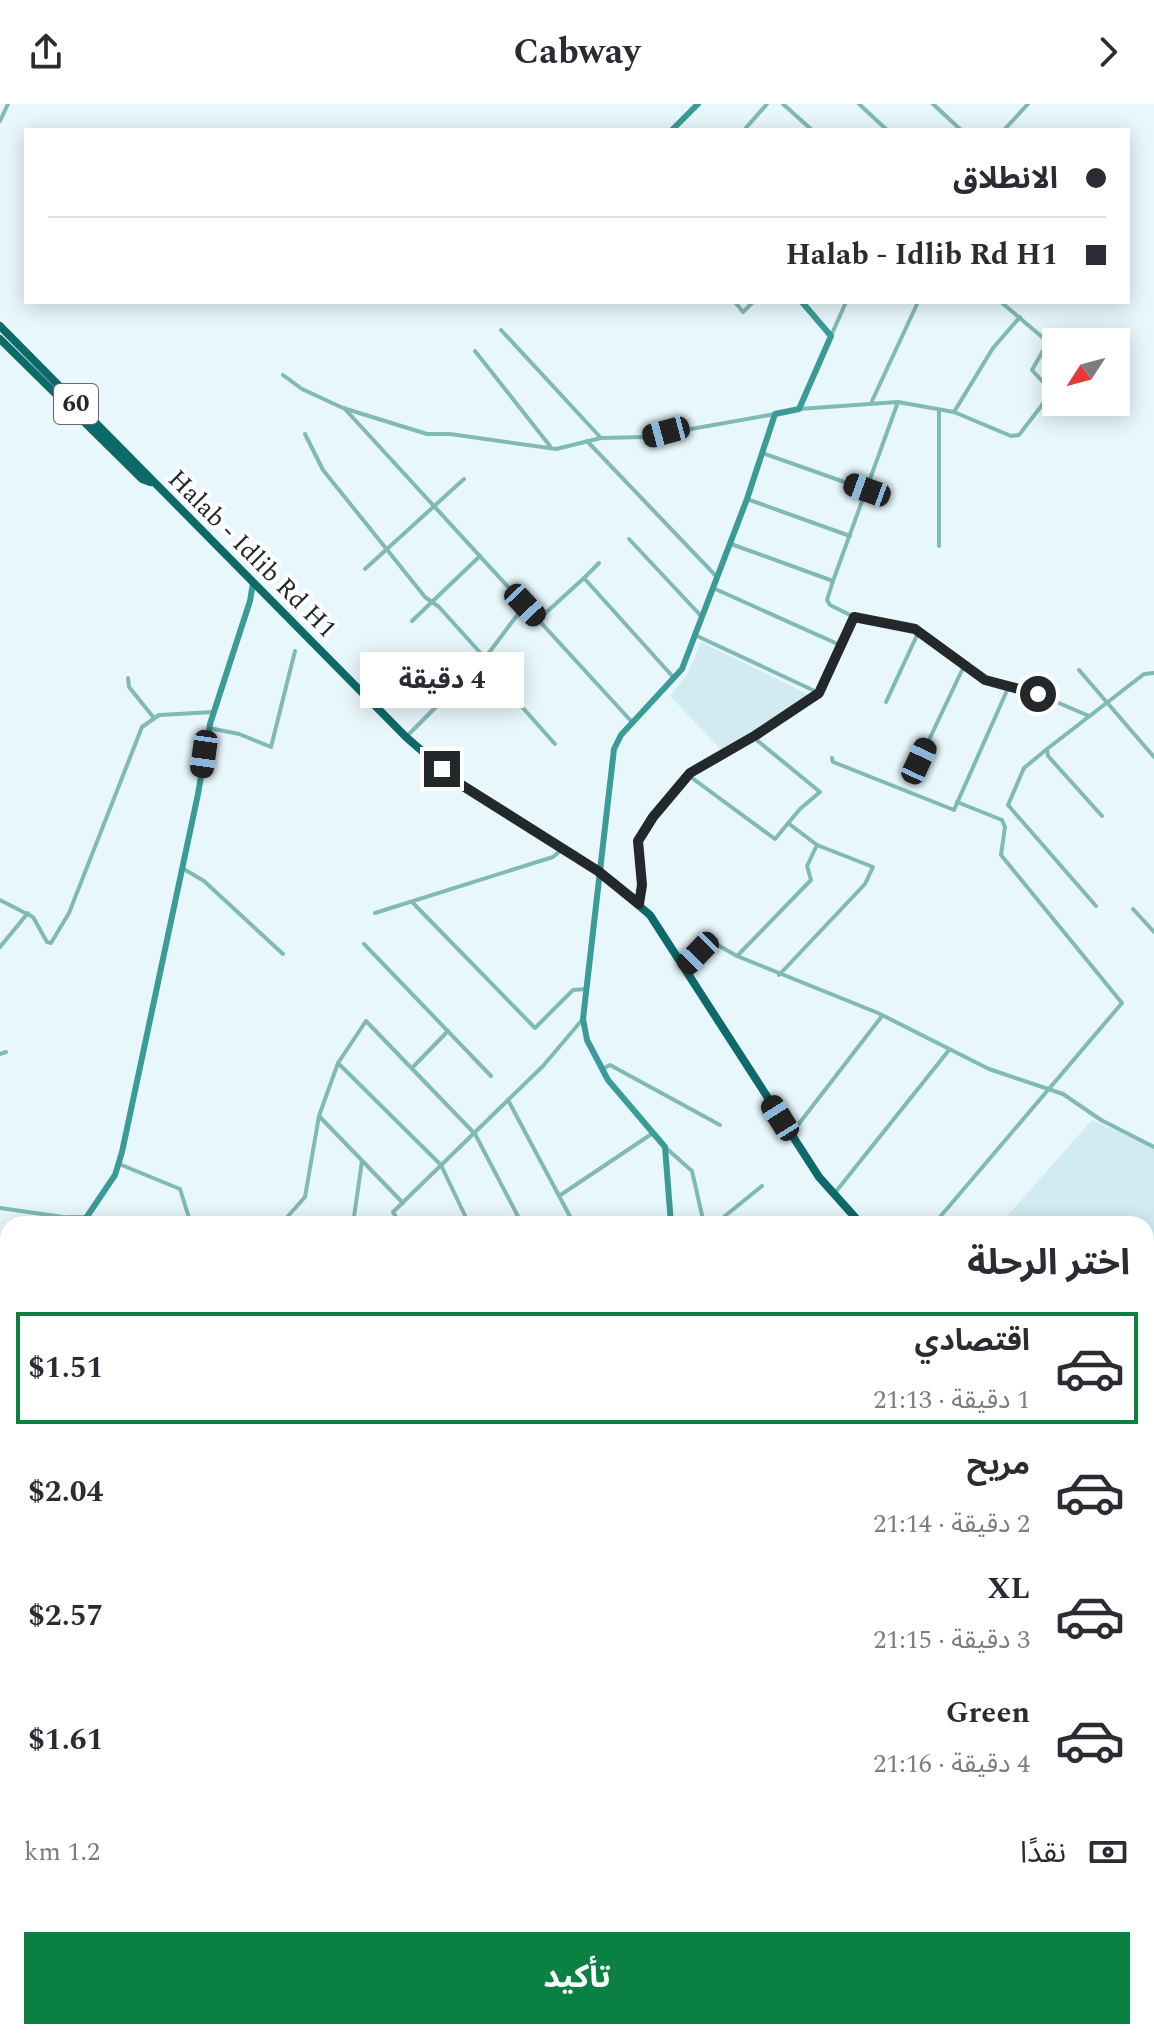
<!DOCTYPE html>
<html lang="ar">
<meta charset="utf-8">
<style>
body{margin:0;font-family:Spectral,"Noto Sans Arabic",serif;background:#f2f2f3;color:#2b2b33;direction:rtl;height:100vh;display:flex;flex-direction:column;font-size:30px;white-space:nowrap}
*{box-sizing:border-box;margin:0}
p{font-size:26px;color:#7c7c81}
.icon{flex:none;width:44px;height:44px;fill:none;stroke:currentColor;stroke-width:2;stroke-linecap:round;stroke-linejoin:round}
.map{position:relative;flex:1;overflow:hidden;direction:ltr}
.side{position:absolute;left:0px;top:1112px;width:1154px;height:824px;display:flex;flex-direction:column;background:#fff;border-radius:24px 24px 0 0;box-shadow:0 4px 20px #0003;direction:rtl}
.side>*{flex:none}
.banner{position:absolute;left:24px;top:24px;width:1106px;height:176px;border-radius:0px;box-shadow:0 4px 20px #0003;direction:rtl;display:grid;align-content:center;height:176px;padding:0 24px;background:#fff}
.needle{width:52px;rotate:234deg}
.tools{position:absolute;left:1042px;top:224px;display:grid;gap:16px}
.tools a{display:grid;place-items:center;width:88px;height:88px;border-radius:0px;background:#fff;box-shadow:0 4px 20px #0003;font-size:40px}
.end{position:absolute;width:36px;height:36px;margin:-18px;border:10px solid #23292b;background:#fff;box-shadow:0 0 0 4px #fff}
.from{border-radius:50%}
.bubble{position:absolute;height:56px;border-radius:0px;background:#fff;box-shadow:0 4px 20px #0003;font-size:26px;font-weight:700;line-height:56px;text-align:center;direction:rtl}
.car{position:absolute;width:24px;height:48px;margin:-24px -12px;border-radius:10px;box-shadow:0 0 6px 2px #0007;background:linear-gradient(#222 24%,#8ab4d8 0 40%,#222 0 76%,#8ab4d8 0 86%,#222 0)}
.banner b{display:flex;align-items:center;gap:28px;height:76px;font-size:30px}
.banner b+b{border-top:2px solid #e1e1e2}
.banner i{width:20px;height:20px;background:#2b2b33}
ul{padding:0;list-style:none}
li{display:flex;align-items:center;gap:24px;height:112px;margin:0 16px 12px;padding:0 8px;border:4px solid transparent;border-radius:0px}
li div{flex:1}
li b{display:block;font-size:30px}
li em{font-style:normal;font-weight:700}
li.active{border-color:#0b8043}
li>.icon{width:72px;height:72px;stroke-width:1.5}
h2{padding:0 24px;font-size:36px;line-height:96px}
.pay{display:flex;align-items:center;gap:20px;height:88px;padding:0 24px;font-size:30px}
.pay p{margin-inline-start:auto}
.cta{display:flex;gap:16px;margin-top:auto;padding:16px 24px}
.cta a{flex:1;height:92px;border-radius:0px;background:#0b8043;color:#fff;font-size:32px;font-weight:700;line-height:92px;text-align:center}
header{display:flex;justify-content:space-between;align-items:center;height:104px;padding:0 24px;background:#fff;font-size:36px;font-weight:700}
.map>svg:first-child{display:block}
</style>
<header><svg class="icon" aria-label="forward" viewBox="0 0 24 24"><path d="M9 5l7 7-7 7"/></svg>Cabway<svg class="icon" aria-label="share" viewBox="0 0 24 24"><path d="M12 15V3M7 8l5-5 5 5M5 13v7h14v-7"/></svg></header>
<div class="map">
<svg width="1154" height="1936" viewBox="0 0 1154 1936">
<rect width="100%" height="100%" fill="#e8f7fc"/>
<!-- built -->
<g fill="#d2ebf2">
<polygon points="701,538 818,595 725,650 670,592 687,570"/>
<polygon points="1092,1016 1154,1044 1154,1234 1146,1234 1146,1120 1000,1120"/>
</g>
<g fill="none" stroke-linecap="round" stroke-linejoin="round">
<!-- street -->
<g stroke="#81b9b6" stroke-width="4">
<polyline points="783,0 812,26"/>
<polyline points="859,0 887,26"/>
<polyline points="933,0 961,26"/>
<polyline points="0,17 8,0"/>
<polyline points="744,26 767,0"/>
<polyline points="1004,26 1028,0"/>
<polyline points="735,198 743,208 753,198"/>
<polyline points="501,226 601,334"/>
<polyline points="831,232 846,198"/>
<polyline points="475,247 550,342"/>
<polyline points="283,271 302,285 343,304 427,330 450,330 556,345 601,334 646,333 775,310"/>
<polyline points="872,297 918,198"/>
<polyline points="898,298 833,477 827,496 830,501 854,513 924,529 985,576 1038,590 1089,612"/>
<polyline points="344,304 632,618"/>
<polyline points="799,305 898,298 954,308 1011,332 1019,331 1052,288 1032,266 1048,238 1001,198"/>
<polyline points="939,307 939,442"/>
<polyline points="954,308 993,244 1020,213"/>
<polyline points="305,330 323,366 425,493 439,503 485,554 482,558 555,640"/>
<polyline points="587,337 716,472"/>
<polyline points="762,349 867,386"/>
<polyline points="747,395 850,432"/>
<polyline points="629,435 702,513"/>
<polyline points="731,440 833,477"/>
<polyline points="599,459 584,474 674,574"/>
<polyline points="365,465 464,375"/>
<polyline points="713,484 840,541"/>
<polyline points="539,515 584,474"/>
<polyline points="412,517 480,452"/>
<polyline points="697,532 819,589"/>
<polyline points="485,554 524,502"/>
<polyline points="1079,566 1154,653"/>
<polyline points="128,574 129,583 154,614"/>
<polyline points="886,598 919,527"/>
<polyline points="379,605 421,569 453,586 482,558"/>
<polyline points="209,624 239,630 271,643 295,547"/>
<polyline points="407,632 453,586"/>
<polyline points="1047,645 1024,664 1008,701 1096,802"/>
<polyline points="832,654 833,658 954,706 1009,582"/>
<polyline points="919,657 964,562"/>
<polyline points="688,671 775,735 800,705 820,688 753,633"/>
<polyline points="1102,712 1048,652 1047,645 1144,570 1154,569"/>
<polyline points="788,719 817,741"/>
<polyline points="182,764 204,777 283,850"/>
<polyline points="0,796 33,813 47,838 51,839 69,809 142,623 159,611 214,608"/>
<polyline points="413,799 535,924 573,886 586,885"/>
<polyline points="639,800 642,781 638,737 653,713 690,669 756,631 819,589 854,513"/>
<polyline points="1133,805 1154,828"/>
<polyline points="375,809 553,753 561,746"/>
<polyline points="364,840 491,972"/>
<polyline points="0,843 28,809"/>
<polyline points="737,852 878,909 989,965 1063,990 1101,1016 1154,1043"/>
<polyline points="686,861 709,836 737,852 811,776 807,762 817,741 873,763 865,780 779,871"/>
<polyline points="0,950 6,948"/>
<polyline points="338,959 441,1061 469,1120"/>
<polyline points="412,964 448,927"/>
<polyline points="602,965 610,961 720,1021"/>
<polyline points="508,996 574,1120"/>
<polyline points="319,1012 403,1099"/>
<polyline points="791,1030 882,912"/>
<polyline points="666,1044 692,1067 704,1120"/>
<polyline points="119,1060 180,1085 191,1120"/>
<polyline points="834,1090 949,946"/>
<polyline points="559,1092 653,1029"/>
<polyline points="0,1104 63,1113 75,1120"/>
<polyline points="66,1113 85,1113"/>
<polyline points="281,1120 305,1093 319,1012 338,959 366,917 475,1030 522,1120"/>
<polyline points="353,1120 362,1057"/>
<polyline points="400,1120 393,1108 543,962 582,916"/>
<polyline points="715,1120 762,1082"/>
<polyline points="934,1120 1122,899 1001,751 1005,723 1002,716 957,698"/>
<polyline points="0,1300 8,1307"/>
<polyline points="0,1347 8,1335"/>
<polyline points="1146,1370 1154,1393"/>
<polyline points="0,1393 8,1398"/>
<polyline points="0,1499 8,1497"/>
<polyline points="1146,1523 1154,1520"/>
<polyline points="0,1529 8,1505"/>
<polyline points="1146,1549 1154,1546"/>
<polyline points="1146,1588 1154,1585"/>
<polyline points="1146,1629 1154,1625"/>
<polyline points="1146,1682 1154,1684"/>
<polyline points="0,1747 8,1738"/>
<polyline points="1146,1761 1154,1775"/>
<polyline points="1146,1798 1154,1791"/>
<polyline points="0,1817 8,1818"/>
<polyline points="1146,1826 1154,1819"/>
<polyline points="1146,1869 1154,1861"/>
<polyline points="0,1875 8,1875"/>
<polyline points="1146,1918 1154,1909"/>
<polyline points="108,1928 115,1936"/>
<polyline points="198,1928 204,1936"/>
<polyline points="676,1928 677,1928"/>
<polyline points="783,1928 783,1936"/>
<polyline points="831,1928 837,1936"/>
<polyline points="57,1936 58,1928"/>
<polyline points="489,1936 497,1928"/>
<polyline points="595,1936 599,1928"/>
<polyline points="651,1936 658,1928"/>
<polyline points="704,1936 713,1928"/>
<polyline points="944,1936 949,1928"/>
<polyline points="989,1936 998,1928"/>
<polyline points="1082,1936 1090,1928"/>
<polyline points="1128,1936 1136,1928"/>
</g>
<!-- secondary -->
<g stroke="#3b9b98" stroke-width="6">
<polyline points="672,26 698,0"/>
<polyline points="82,1120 115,1071 122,1048 198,690 210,620 250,497 253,479"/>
<polyline points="671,1120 665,1043 608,976 587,936 583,915 614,645 621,631 682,565 747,395 775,310 799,305 831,232 802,198"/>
<polyline points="0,1318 8,1310"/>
<polyline points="732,1928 733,1936"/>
</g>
<!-- highway -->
<g stroke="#0e6a68" stroke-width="8">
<polyline points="0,222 406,633 460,680 598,767 650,811 819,1073 861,1120"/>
<polyline points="0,235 142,375 150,378"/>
<polyline points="1146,1258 1154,1258"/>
</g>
</g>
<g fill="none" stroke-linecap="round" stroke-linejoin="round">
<!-- route -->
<polyline stroke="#23292b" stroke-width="10" points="442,665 460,680 598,767 639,800 642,781 638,737 653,713 690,669 756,631 819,589 854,513 915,525 985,576 1038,590"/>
</g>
<g text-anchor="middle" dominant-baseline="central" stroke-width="8" stroke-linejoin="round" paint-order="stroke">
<!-- shield labels -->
<rect fill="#fff" stroke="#65696b" stroke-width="2" x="54" y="280" width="44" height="40" rx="6"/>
<g font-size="24" font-weight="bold" fill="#23292b">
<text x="76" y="300">60</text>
</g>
<!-- street labels -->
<g font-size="26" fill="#23292b" stroke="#fff">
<text transform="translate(252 450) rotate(45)">Halab - Idlib Rd H1</text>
</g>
</g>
</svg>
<div class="tools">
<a><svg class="needle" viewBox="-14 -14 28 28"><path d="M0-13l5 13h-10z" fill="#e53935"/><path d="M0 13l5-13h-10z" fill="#7c7c81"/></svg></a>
</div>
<i class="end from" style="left:1038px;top:590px"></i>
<i class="end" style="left:442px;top:665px"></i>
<div class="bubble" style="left:360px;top:548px;width:164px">4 دقيقة</div>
<i class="car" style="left:666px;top:328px;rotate:255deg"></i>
<i class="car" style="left:867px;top:386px;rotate:290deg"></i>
<i class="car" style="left:525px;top:501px;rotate:137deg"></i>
<i class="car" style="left:204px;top:650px;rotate:188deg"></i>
<i class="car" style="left:919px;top:657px;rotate:25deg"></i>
<i class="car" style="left:698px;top:849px;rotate:224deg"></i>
<i class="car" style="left:780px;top:1014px;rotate:328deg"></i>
<div class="banner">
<b><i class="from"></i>الانطلاق</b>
<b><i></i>Halab - Idlib Rd H1</b>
</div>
<section class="side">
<h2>اختر الرحلة</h2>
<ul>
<li class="active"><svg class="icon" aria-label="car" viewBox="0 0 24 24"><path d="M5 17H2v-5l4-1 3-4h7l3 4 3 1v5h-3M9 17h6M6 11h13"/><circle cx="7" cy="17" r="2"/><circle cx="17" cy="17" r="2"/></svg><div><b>اقتصادي</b><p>1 دقيقة · 21:13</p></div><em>$1.51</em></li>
<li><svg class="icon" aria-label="car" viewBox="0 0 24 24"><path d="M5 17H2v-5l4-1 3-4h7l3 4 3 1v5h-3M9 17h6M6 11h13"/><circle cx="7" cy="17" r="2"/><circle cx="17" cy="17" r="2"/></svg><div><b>مريح</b><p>2 دقيقة · 21:14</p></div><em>$2.04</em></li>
<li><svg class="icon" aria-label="car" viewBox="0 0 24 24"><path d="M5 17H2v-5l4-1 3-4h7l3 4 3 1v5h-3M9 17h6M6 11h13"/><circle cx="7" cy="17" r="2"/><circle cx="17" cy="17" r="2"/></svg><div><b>XL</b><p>3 دقيقة · 21:15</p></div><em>$2.57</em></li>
<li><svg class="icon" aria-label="car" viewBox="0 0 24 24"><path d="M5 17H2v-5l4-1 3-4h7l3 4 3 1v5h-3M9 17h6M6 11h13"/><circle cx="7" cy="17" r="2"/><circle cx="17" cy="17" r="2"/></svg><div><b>Green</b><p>4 دقيقة · 21:16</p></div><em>$1.61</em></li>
</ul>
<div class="pay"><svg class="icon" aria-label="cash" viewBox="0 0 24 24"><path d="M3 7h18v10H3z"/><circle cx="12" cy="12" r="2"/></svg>نقدًا<p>1.2 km</p></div>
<div class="cta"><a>تأكيد</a></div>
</section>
</div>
